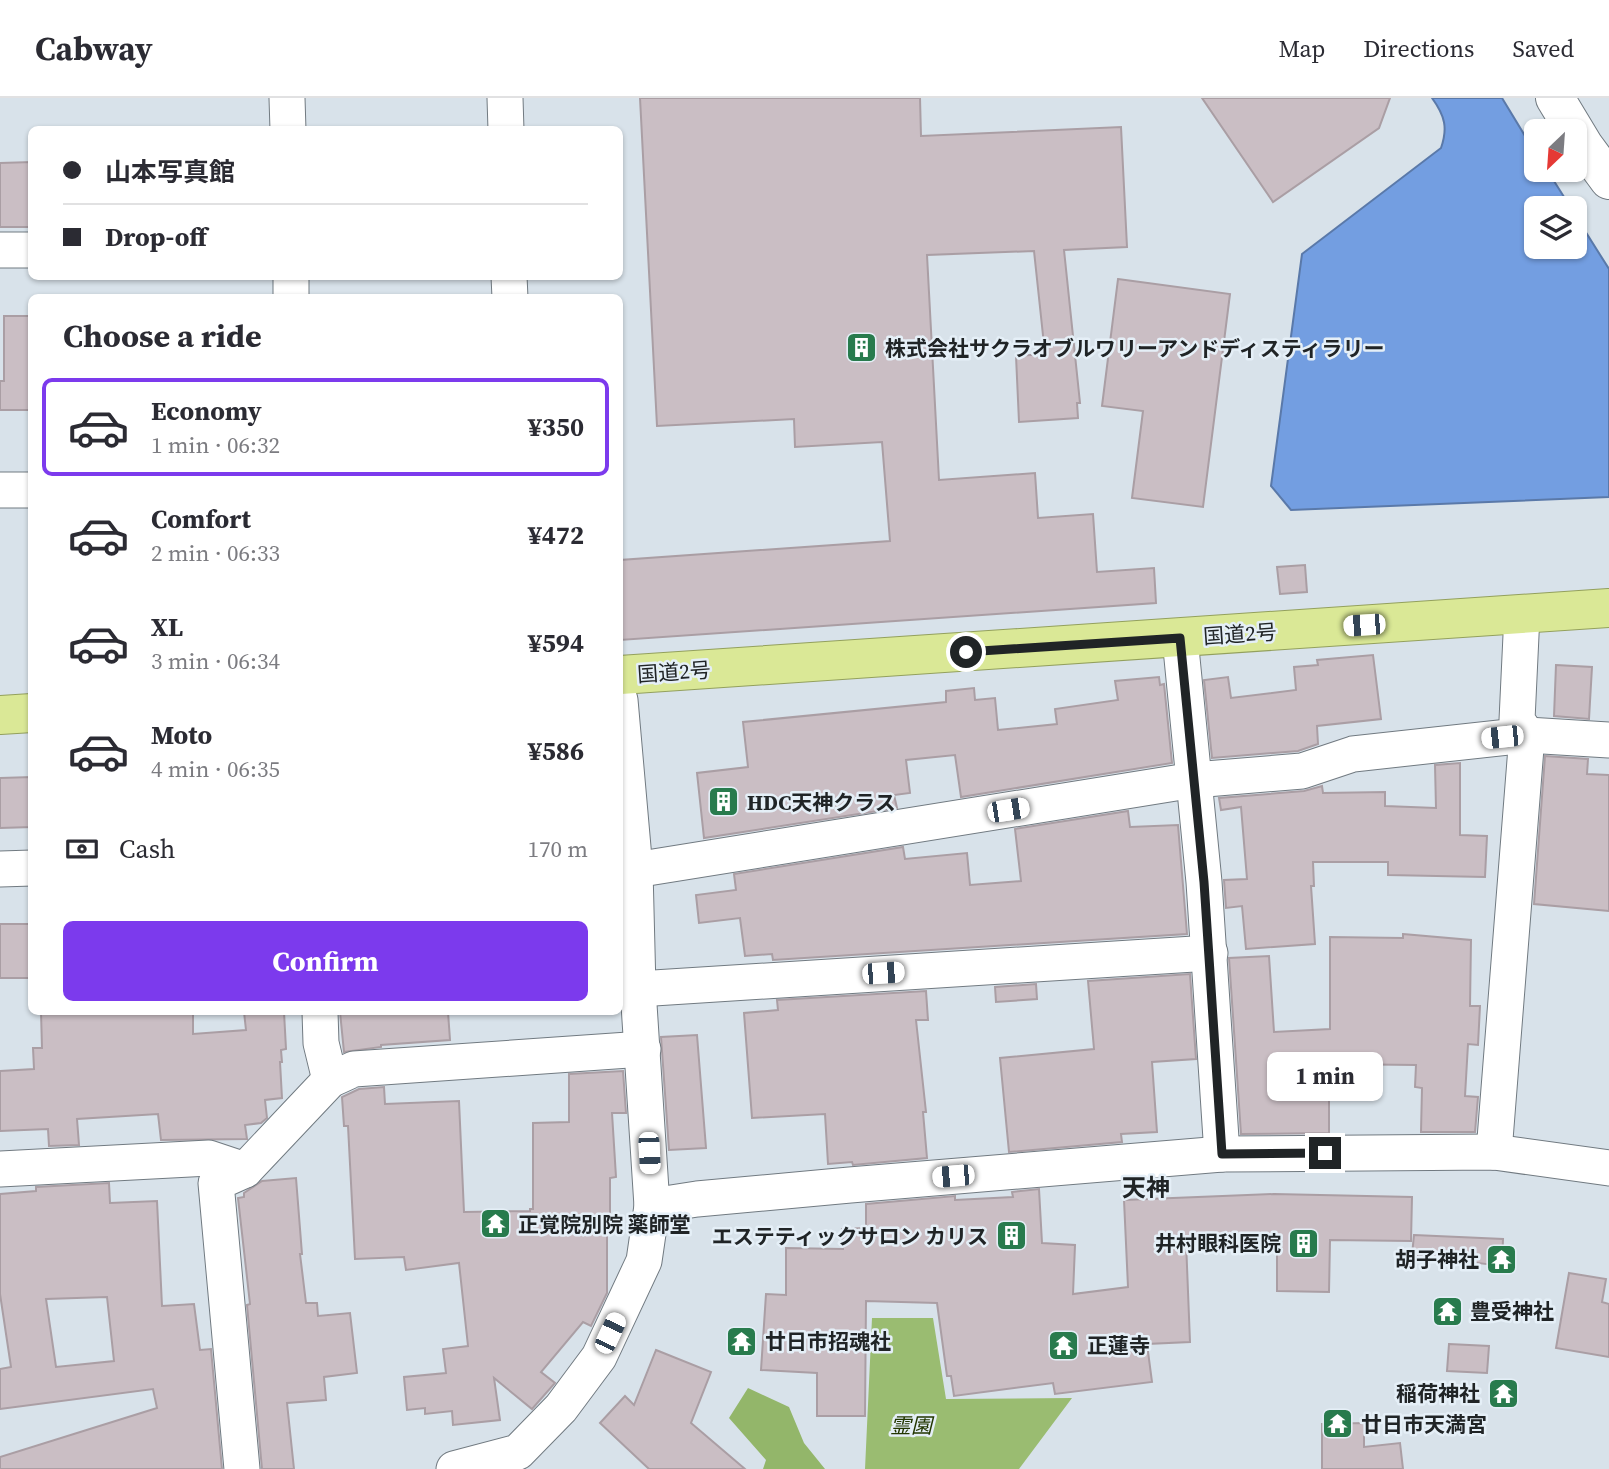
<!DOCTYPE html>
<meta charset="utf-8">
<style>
body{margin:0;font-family:"Source Serif 4","Noto Sans JP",serif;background:#f2f2f3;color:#2b2b33;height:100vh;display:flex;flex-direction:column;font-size:26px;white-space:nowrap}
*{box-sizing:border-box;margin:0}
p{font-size:23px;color:#7c7c81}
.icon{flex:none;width:38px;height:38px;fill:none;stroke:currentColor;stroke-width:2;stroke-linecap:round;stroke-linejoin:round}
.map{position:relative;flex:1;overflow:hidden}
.side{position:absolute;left:28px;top:196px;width:595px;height:721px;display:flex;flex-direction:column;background:#fff;border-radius:10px;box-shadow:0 2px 5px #0004}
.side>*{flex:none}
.guide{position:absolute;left:28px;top:28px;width:595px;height:154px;border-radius:10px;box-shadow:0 2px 5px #0004;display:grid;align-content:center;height:154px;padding:0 35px;background:#fff}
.needle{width:46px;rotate:205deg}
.tools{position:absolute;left:1524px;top:21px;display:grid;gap:14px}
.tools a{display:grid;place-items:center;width:63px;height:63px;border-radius:10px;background:#fff;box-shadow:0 2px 5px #0004;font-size:35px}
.end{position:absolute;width:32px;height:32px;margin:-16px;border:9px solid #202426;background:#fff;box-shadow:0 0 0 4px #fff}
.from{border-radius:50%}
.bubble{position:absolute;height:49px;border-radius:10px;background:#fff;box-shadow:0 2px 5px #0004;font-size:23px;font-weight:700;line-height:49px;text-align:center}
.car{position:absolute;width:21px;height:42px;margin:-21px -10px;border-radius:9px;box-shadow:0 0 5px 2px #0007;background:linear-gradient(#fff 24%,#345 0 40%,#fff 0 76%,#345 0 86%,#fff 0)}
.guide b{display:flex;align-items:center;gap:24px;height:66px;font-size:26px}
.guide b+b{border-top:2px solid #e1e1e2}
.guide i{width:18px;height:18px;background:#2b2b33}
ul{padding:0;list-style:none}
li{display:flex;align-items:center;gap:21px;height:98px;margin:0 14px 10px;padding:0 21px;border:4px solid transparent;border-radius:10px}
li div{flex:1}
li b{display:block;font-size:26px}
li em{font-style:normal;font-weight:700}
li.on{border-color:#7c3aed}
li>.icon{width:63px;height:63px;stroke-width:1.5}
h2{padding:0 35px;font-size:32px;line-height:84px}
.pay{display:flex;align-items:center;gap:18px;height:77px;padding:0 35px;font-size:26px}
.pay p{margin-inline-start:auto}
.cta{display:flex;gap:14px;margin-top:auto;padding:14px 35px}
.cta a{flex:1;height:80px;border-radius:10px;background:#7c3aed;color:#fff;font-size:28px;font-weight:700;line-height:80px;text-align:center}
header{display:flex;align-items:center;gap:42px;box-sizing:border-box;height:98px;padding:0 35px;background:#fff;border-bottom:2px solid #e1e1e2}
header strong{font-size:33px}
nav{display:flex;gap:38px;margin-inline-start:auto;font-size:24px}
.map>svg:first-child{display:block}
</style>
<header>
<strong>Cabway</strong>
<nav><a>Map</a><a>Directions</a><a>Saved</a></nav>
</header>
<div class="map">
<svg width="1609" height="1371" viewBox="0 0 1609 1371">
<rect width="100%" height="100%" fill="#d8e2ea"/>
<!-- green -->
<polygon fill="#9abc71" points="872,1220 933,1220 946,1301 1072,1300 1019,1371 865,1371"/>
<!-- forest -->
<polygon fill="#93b66a" points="748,1290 789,1309 804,1345 825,1371 763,1371 766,1362 729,1320"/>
<!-- water -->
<path fill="#739ee1" stroke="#5a79a9" stroke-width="2" d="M1432,0H1502L1536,56V72H1547L1571,110H1536V149H1575V117L1609,171V399L1291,412L1271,388L1302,156L1441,50C1448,30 1445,18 1432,0Z"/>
<!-- building -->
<g fill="#cabec4" stroke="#aa9ea4" stroke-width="2" fill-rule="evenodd">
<polygon points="640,0 920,0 921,38 1121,29 1127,149 1064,152 1080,305 1077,305 1078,320 1019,324 1016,258 1045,256 1034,153 927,157 939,382 1035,375 1038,420 1093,416 1097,474 1154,470 1156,505 620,542 620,462 890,443 882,344 795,349 794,321 657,328"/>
<polygon points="1202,0 1390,0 1379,30 1273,104"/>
<polygon points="32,64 32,129 0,129 0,65"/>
<polygon points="1118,181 1230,196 1203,409 1132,400 1143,313 1102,308"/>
<polygon points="4,218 32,218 32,312 0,312 0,283 4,283"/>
<polygon points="1305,467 1307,494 1280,496 1277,469"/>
<polygon points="1373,557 1381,621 1317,628 1318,646 1298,653 1212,660 1204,582 1228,579 1231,600 1296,592 1294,569 1318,567 1317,562"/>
<polygon points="1556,567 1592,569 1589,621 1554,618"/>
<polygon points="1159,579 1160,587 1164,586 1172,665 961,699 955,657 906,662 910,695 894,697 897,710 704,740 697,675 748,669 743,624 946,604 946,593 974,590 975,602 995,600 998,632 1057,626 1055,611 1118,602 1115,583"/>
<polygon points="1545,658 1588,661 1587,676 1609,677 1609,813 1534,806"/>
<polygon points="1460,665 1460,737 1487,738 1485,779 1388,777 1388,764 1313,764 1314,788 1311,788 1315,846 1246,851 1242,808 1226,810 1224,782 1247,781 1241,709 1221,712 1219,700 1304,693 1322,688 1323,695 1385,694 1385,708 1436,710 1435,667"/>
<polygon points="32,679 32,729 0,730 0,680"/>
<polygon points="1128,713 1130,729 1178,727 1187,836 773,862 772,856 745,858 740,820 699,825 696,797 736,792 734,776 903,749 905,761 967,755 970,787 1021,783 1015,731"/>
<polygon points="0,826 30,826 31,880 0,880"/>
<polygon points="1403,836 1471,842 1470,908 1480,908 1478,947 1468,946 1465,998 1478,999 1475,1034 1421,1034 1422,990 1415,989 1416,967 1329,966 1329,1035 1241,1036 1229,860 1269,858 1274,934 1330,931 1330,839 1403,840"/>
<polygon points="1190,876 1196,961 1152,964 1157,1034 1121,1036 1122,1044 1009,1054 1000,960 1094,951 1088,883"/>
<polygon points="1036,886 1037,901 996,904 995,889"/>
<polygon points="926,893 928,922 916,922 926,1014 923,1014 927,1060 853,1067 852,1064 828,1066 825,1016 752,1020 744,915 778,912 777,902"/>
<polygon points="41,914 72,914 72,916 193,914 193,936 246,932 244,914 284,914 286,951 281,952 282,964 280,964 282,1000 265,1002 267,1020 261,1025 245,1027 247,1041 161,1042 158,1016 77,1021 79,1047 49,1048 48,1031 0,1033 0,973 34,971 33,950 42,950"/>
<polygon points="340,914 448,914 450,942 381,947 381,949 344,954"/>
<polygon points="697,937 706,1050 669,1052 661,939"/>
<polygon points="623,973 626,1015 612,1015 616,1079 610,1080 610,1135 607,1135 607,1195 591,1228 583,1224 541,1274 555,1285 532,1311 494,1280 500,1322 453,1327 452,1313 425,1316 425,1310 407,1312 404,1279 446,1275 443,1251 468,1248 459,1165 406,1172 404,1159 355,1161 348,1028 344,1028 342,999 359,991 384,989 385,1006 459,1003 464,1114 530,1113 530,1111 533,1111 533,1025 569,1024 569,976"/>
<polygon points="296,1080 302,1156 300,1156 306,1205 317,1205 318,1218 350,1215 357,1275 324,1279 326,1302 287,1305 294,1371 262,1371 247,1207 250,1206 238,1100 244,1099 244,1095 262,1083"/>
<path d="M109,1085L110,1105L157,1103L162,1208L194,1206L200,1252L211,1251L222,1371H0V1359L157,1310L153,1291L0,1311V1271L11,1269L0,1196V1096L36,1093V1089ZM107,1199L114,1263L56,1269L46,1201Z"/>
<polygon points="1039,1091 1042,1145 1075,1147 1073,1196 1128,1189 1124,1102 1274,1096 1412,1099 1411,1143 1330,1142 1329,1194 1277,1193 1277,1138 1186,1143 1190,1244 1147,1246 1152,1284 1055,1296 1053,1285 954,1298 951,1278 947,1278 937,1205 866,1203 865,1318 817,1318 817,1275 761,1272 766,1196 786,1197 786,1150 843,1151 842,1131 866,1130 866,1106 955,1098 955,1102 1013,1099 1012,1094"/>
<polygon points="1414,1137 1503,1141 1502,1168 1412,1157"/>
<polygon points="1569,1175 1606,1181 1602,1204 1609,1206 1609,1259 1556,1250"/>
<polygon points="1449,1246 1489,1248 1487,1275 1447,1273"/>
<polygon points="656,1252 711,1274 691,1325 745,1371 649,1371 600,1325 625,1298 634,1307"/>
<polygon points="1364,1325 1364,1349 1400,1345 1403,1371 1322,1371 1322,1326"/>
</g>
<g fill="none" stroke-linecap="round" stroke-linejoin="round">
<defs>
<g id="minor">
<polyline points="287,0 288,32"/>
<polyline points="505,0 506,32"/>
<polyline points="0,152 32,152"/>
<polyline points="291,178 291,200"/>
<polyline points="509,178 510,200"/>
<polyline points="0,392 32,392"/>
<polyline points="1180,540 1204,784 1222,1056"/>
<polyline points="0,771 32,770"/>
<polyline points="635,772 1194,682 1302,673 1353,656 1527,637 1609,642"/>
<polyline points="638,891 1210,855"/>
<polyline points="320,914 321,945 330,982"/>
<polyline points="1494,1054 1527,637 1517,622 1522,516"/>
<polyline points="0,1071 209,1060 245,1072"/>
<polyline points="652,1108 697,1101 850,1087 1222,1056 1494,1054 1609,1070"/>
<polyline points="242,1371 216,1085 245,1072 330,982 354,971 643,951"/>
<polyline points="454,1371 518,1354 561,1310 599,1259 644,1163 652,1108 638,891 635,772 620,602"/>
</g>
<polyline id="tertiary" points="1555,0 1584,48 1609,82"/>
<g id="trunk">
<polyline points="620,577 1609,510"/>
<polyline points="0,617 32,615"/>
</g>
</defs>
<!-- minor casing -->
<use href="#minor" stroke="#717a81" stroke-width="37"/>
<!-- tertiary casing -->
<use href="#tertiary" stroke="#717a81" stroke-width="40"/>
<!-- trunk casing -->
<use href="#trunk" stroke="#93a05d" stroke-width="40"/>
<!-- minor -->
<use href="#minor" stroke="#fff" stroke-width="35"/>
<!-- tertiary -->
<use href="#tertiary" stroke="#fff" stroke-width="38"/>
<!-- trunk -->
<use href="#trunk" stroke="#dae896" stroke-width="38"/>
</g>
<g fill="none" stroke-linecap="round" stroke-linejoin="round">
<!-- route -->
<polyline stroke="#202426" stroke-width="9" points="966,554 1180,540 1204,784 1222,1056 1325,1055"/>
</g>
<!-- icons -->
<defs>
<symbol id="building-square" viewBox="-11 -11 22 22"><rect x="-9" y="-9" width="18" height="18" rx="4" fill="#287b4d" stroke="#e5eff7"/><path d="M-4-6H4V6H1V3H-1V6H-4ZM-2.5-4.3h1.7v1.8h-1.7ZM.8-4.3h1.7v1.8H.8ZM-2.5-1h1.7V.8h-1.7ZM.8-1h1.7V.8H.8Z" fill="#fff"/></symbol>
<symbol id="temple-square" viewBox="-11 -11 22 22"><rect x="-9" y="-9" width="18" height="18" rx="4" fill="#287b4d" stroke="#e5eff7"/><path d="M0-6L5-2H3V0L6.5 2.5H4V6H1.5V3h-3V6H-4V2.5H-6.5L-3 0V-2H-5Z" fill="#fff"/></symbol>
</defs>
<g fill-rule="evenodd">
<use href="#building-square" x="844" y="232" width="35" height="35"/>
<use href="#building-square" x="706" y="686" width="35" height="35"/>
<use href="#temple-square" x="478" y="1108" width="35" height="35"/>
<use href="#building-square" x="994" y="1120" width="35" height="35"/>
<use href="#building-square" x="1286" y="1128" width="35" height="35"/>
<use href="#temple-square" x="1484" y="1144" width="35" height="35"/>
<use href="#temple-square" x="1430" y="1196" width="35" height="35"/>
<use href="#temple-square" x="724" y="1226" width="35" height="35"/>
<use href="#temple-square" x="1046" y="1230" width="35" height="35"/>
<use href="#temple-square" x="1486" y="1278" width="35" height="35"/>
<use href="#temple-square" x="1320" y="1308" width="35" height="35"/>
</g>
<g text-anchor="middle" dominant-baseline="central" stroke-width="5" stroke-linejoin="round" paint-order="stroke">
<!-- poi labels -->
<g font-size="21" font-weight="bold" fill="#202426" stroke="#e5eff7" text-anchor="start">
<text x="885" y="250">株式会社サクラオブルワリーアンドディスティラリー</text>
<text x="747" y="704">HDC天神クラス</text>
<text x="518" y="1126">正覚院別院 薬師堂</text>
<text x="988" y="1138" text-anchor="end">エステティックサロン カリス</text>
<text x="1281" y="1145" text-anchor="end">井村眼科医院</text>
<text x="1479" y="1161" text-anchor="end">胡子神社</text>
<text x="1470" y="1213">豊受神社</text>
<text x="765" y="1243">廿日市招魂社</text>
<text x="1087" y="1247">正蓮寺</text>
<text x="1480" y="1295" text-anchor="end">稲荷神社</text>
<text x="1361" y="1326">廿日市天満宮</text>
</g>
<!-- street labels -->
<g font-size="21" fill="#202426" stroke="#e5eff7">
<text transform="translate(1240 536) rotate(-4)">国道2号</text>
<text transform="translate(674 574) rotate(-4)">国道2号</text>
</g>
<!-- park labels -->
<g font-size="21" font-style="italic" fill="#223600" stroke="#e5eff7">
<text x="911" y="1327">霊園</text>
</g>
<!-- quarter labels -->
<g font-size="24" font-weight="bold" fill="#202426" stroke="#e5eff7">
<text x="1146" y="1089">天神</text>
</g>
</g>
</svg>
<div class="tools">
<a><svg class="needle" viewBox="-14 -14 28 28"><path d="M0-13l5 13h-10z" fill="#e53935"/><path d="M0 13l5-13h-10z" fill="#7c7c81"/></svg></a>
<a><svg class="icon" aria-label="layers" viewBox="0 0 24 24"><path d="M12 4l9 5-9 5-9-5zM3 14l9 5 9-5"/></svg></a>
</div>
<i class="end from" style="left:966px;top:554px"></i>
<i class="end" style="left:1325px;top:1055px"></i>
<div class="bubble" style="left:1267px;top:954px;width:116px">1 min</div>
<i class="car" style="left:1364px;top:527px;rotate:266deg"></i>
<i class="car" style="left:1502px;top:639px;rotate:264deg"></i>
<i class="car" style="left:1008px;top:712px;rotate:81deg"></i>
<i class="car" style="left:883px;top:875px;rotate:86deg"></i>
<i class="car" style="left:649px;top:1055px;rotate:177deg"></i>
<i class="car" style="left:953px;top:1078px;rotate:265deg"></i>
<i class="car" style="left:610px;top:1235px;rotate:25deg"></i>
<div class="guide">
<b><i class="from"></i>山本写真館</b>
<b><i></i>Drop-off</b>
</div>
<section class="side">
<h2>Choose a ride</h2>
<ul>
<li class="on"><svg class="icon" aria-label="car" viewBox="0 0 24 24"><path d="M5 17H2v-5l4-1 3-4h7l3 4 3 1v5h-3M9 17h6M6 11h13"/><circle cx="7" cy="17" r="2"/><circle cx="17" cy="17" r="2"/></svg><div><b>Economy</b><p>1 min · 06:32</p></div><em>¥350</em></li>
<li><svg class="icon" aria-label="car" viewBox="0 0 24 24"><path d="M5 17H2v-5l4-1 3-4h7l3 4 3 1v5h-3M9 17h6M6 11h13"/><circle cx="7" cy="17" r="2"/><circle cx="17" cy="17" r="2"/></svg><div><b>Comfort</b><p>2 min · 06:33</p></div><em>¥472</em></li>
<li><svg class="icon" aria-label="car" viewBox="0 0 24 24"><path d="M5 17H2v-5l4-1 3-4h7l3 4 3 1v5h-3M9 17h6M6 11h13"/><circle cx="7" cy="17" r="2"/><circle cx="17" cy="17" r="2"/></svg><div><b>XL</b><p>3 min · 06:34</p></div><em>¥594</em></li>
<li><svg class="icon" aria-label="car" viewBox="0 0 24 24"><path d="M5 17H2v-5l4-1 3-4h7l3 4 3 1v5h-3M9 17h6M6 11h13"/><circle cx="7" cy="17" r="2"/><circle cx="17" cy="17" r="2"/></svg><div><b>Moto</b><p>4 min · 06:35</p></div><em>¥586</em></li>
</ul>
<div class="pay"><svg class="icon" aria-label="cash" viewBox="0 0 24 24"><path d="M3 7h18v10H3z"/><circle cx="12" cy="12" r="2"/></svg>Cash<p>170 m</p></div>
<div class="cta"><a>Confirm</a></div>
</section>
</div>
